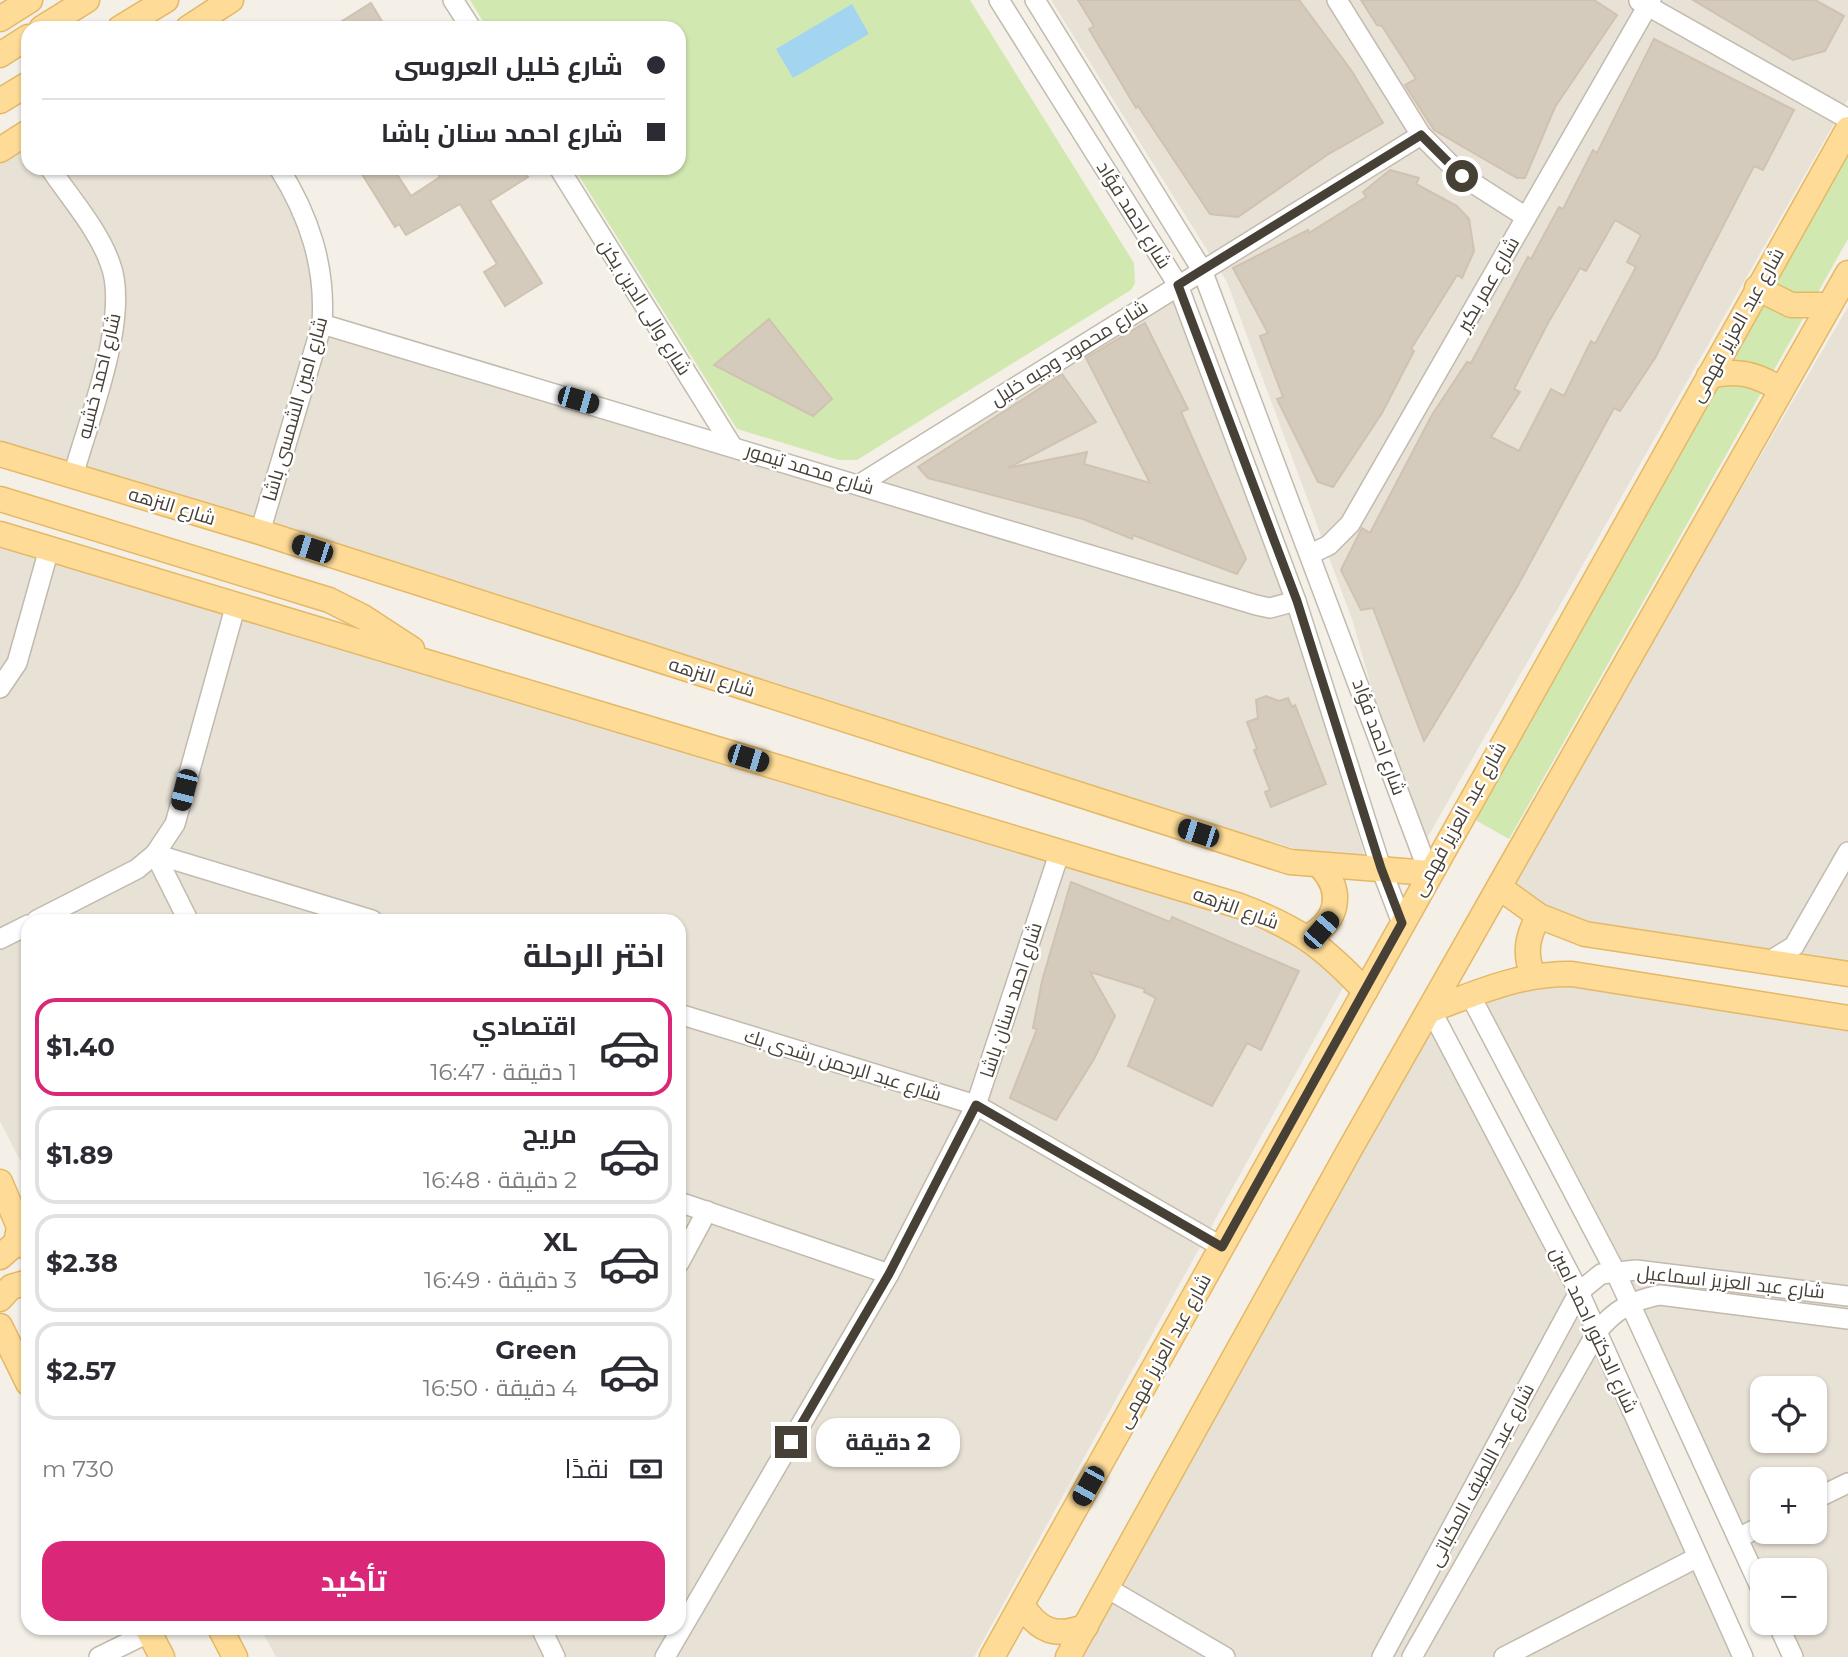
<!DOCTYPE html>
<html lang="ar">
<meta charset="utf-8">
<style>
body{margin:0;font-family:Montserrat,Cairo,sans-serif;background:#f7f7f7;color:#2b2b33;direction:rtl;height:100vh;display:flex;flex-direction:column;font-size:26px;white-space:nowrap}
*{box-sizing:border-box;margin:0}
p{font-size:23px;color:#7c7c81}
.icon{flex:none;width:38px;height:38px;fill:none;stroke:currentColor;stroke-width:2;stroke-linecap:round;stroke-linejoin:round}
.map{position:relative;flex:1;overflow:hidden;direction:ltr}
.panel{position:absolute;left:21px;top:914px;width:665px;height:721px;display:flex;flex-direction:column;background:#fff;border-radius:21px;box-shadow:0 2px 5px #0004;direction:rtl}
.panel>*{flex:none}
.hud{position:absolute;left:21px;top:21px;width:665px;height:154px;border-radius:21px;box-shadow:0 2px 5px #0004;direction:rtl;display:grid;align-content:center;height:154px;padding:0 21px;background:#fff}
.tools{position:absolute;left:1750px;top:1376px;display:grid;gap:14px}
.tools a{display:grid;place-items:center;width:77px;height:77px;border-radius:14px;background:#fff;box-shadow:0 2px 5px #0004;font-size:35px}
.end{position:absolute;width:32px;height:32px;margin:-16px;border:9px solid #474036;background:#fff;box-shadow:0 0 0 4px #fff}
.from{border-radius:50%}
.bubble{position:absolute;height:49px;border-radius:21px;background:#fff;box-shadow:0 2px 5px #0004;font-size:23px;font-weight:700;line-height:49px;text-align:center;direction:rtl}
.car{position:absolute;width:21px;height:42px;margin:-21px -10px;border-radius:9px;box-shadow:0 0 5px 2px #0007;background:linear-gradient(#222 24%,#8ab4d8 0 40%,#222 0 76%,#8ab4d8 0 86%,#222 0)}
.hud b{display:flex;align-items:center;gap:24px;height:66px;font-size:26px}
.hud b+b{border-top:2px solid #e1e1e2}
.hud i{width:18px;height:18px;background:#2b2b33}
ul{padding:0;list-style:none}
li{display:flex;align-items:center;gap:21px;height:98px;margin:0 14px 10px;padding:0 7px;border:4px solid #e1e1e2;border-radius:21px}
li div{flex:1}
li b{display:block;font-size:26px}
li em{font-style:normal;font-weight:700}
li.on{border-color:#db2777}
li>.icon{width:63px;height:63px;stroke-width:1.5}
h2{padding:0 21px;font-size:32px;line-height:84px}
.pay{display:flex;align-items:center;gap:18px;height:77px;padding:0 21px;font-size:26px}
.pay p{margin-inline-start:auto}
.cta{display:flex;gap:14px;margin-top:auto;padding:14px 21px}
.cta a{flex:1;height:80px;border-radius:21px;background:#db2777;color:#fff;font-size:28px;font-weight:700;line-height:80px;text-align:center}
.map>svg:first-child{display:block}
</style>
<div class="map">
<svg width="1848" height="1657" viewBox="0 0 1848 1657">
<rect width="100%" height="100%" fill="#f4f0e8"/>
<!-- residential -->
<g fill="#e8e1d6" fill-rule="evenodd">
<polygon points="1051,0 1848,0 1848,99 1418,854 1353,622 1227,282"/>
<polygon points="28,143 28,168 269,168 291,205 316,277 328,335 856,490 1174,296 1295,610 1369,872 271,529 0,448 0,161"/>
<polygon points="1848,307 1848,961 1577,920 1538,905 1511,881"/>
<polygon points="0,546 1274,926 1345,984 974,1657 276,1657 260,1628 679,1628 679,920 28,920 28,1176 0,1121"/>
<path d="M1531,980L1848,1021V1657H1788L1772,1622H1815V1570H1762V1602L1476,997ZM1762,1388H1815V1440H1762ZM1762,1479H1815V1531H1762Z"/>
<polygon points="1430,1016 1571,1287 1739,1657 1075,1657"/>
</g>
<!-- green -->
<g fill="#d2e8b1">
<polygon points="470,0 970,0 1134,263 1135,283 1131,290 857,460 839,460 737,429 574,168 679,168 679,28 487,28"/>
<polygon points="1848,148 1848,239 1509,839 1470,817"/>
</g>
<!-- water -->
<polygon fill="#a4d5f0" points="852,4 869,34 793,78 776,49"/>
<!-- building -->
<g fill="#d5cbbd" stroke="#d0c2b0" stroke-width="2" fill-rule="evenodd">
<polygon points="1078,0 1299,0 1351,70 1383,123 1327,155 1238,217 1210,214 1138,106 1136,108 1089,29 1094,26"/>
<polygon points="1361,0 1594,0 1617,15 1555,107 1525,178 1517,178 1434,130 1405,85 1416,79 1382,26 1377,25"/>
<polygon points="1693,0 1815,0 1844,16 1825,51 1793,60"/>
<polygon points="371,3 386,28 331,28"/>
<path d="M1654,39L1794,110L1763,170L1754,166L1655,358L1620,411L1614,408L1517,587L1424,741L1373,608L1361,610L1341,570L1362,528L1370,533L1432,415L1467,362L1471,363L1528,257L1531,259L1559,207L1563,209L1593,150L1597,153ZM1615,220L1641,235L1627,262L1636,267L1595,344L1591,341L1564,396L1551,389L1519,451L1491,437L1520,392L1514,389L1548,323L1580,268L1586,271Z"/>
<polygon points="372,168 393,168 411,196 440,177 435,168 522,168 528,177 490,201 542,283 505,306 484,272 497,264 460,204 406,235 399,224 395,227 362,174"/>
<polygon points="1390,170 1419,178 1416,184 1457,206 1469,219 1474,251 1462,278 1457,275 1411,349 1414,351 1382,413 1333,487 1318,482 1277,399 1283,397 1260,336 1268,333 1233,268 1308,230 1309,233 1366,197 1363,192"/>
<polygon points="769,319 832,399 813,416 714,365"/>
<polygon points="1145,323 1188,409 1181,412 1246,559 1237,574 1133,535 1132,539 1083,519 928,478 918,467 1062,374 1096,422 1008,468 1087,452 1084,464 1150,483 1086,358"/>
<polygon points="1266,696 1279,701 1288,698 1292,707 1295,705 1326,784 1271,807 1265,792 1270,790 1254,750 1257,749 1247,722 1258,718 1256,700"/>
<polygon points="1071,882 1170,922 1172,917 1299,971 1261,1050 1247,1043 1212,1106 1128,1066 1156,998 1144,992 1145,989 1090,972 1115,1016 1094,1059 1056,1120 1010,1098 1037,1029 1033,1028 1042,981"/>
</g>
<g fill="none" stroke-linecap="round" stroke-linejoin="round">
<defs>
<g id="minor">
<polyline points="453,0 471,28"/>
<polyline points="999,0 1178,285 1296,601 1381,868 1402,923"/>
<polyline points="1035,0 1202,270 1429,873"/>
<polyline points="1337,0 1421,135 1462,176 1526,217"/>
<polyline points="1639,1 1848,119"/>
<path d="M50,168C70,198 98,229 110,263C131,316 88,421 73,476"/>
<polyline points="559,168 732,446"/>
<polyline points="322,324 1256,605 1270,608 1296,601"/>
<polyline points="860,484 1421,135"/>
<path d="M260,532L322,324C326,266 309,216 279,168"/>
<polyline points="1311,554 1329,545 1350,524 1651,0"/>
<polyline points="0,688 17,663 49,549"/>
<polyline points="155,854 372,920"/>
<polyline points="155,854 188,920"/>
<polyline points="37,920 137,869 155,854 175,824 236,604"/>
<polyline points="0,939 28,925"/>
<polyline points="1768,962 1794,946 1848,852"/>
<polyline points="1470,995 1615,1271 1762,1591"/>
<polyline points="1431,1010 1579,1292 1743,1657"/>
<polyline points="679,1014 976,1105 1222,1247"/>
<polyline points="679,1202 889,1274"/>
<polyline points="679,1263 707,1211"/>
<polyline points="1815,1499 1848,1483"/>
<polyline points="1738,1538 1762,1526"/>
<polyline points="1107,1588 1225,1657"/>
<polyline points="1777,1622 1793,1657"/>
<polyline points="541,1628 555,1657"/>
<polyline points="99,1657 150,1632"/>
<polyline points="665,1657 889,1274 976,1105 1060,851"/>
<polyline points="1382,1657 1579,1292 1601,1274 1636,1270 1848,1296"/>
<path d="M1412,1657L1597,1332C1614,1310 1633,1300 1660,1295L1848,1319"/>
<polyline points="1504,1657 1698,1557"/>
</g>
<g id="major">
<polyline points="0,19 30,0"/>
<polyline points="42,28 87,0"/>
<polyline points="120,28 166,0"/>
<polyline points="188,28 231,0"/>
<polyline points="0,55 28,37"/>
<polyline points="0,101 28,84"/>
<polyline points="0,150 28,132"/>
<polyline points="1757,288 1791,305 1829,305"/>
<path d="M1709,376C1737,369 1756,374 1780,389"/>
<polyline points="0,454 260,532 1290,862 1429,873"/>
<polyline points="0,499 329,600 363,617 412,649"/>
<path d="M0,534L1240,906C1298,928 1323,946 1365,991"/>
<polyline points="1499,887 1539,916 1585,934 1848,974"/>
<path d="M1308,937C1338,921 1344,892 1321,867"/>
<path d="M1533,975C1524,954 1527,936 1539,916"/>
<path d="M1431,1010C1478,992 1521,973 1572,974L1848,1018"/>
<polyline points="0,1182 28,1248"/>
<polyline points="0,1257 16,1243 19,1228"/>
<polyline points="0,1299 11,1287 28,1282"/>
<polyline points="0,1326 28,1383"/>
<path d="M1022,1605C1039,1632 1057,1638 1086,1626"/>
<polyline points="147,1628 162,1657"/>
<polyline points="220,1628 235,1657"/>
<polyline points="992,1657 1848,129"/>
<polyline points="1068,1657 1350,1149 1848,273"/>
</g>
</defs>
<!-- minor casing -->
<use href="#minor" stroke="#c2baad" stroke-width="22"/>
<!-- major casing -->
<use href="#major" stroke="#e4b866" stroke-width="27"/>
<!-- minor -->
<use href="#minor" stroke="#fff" stroke-width="19"/>
<!-- major -->
<use href="#major" stroke="#fedc97" stroke-width="24"/>
</g>
<g fill="none" stroke-linecap="round" stroke-linejoin="round">
<!-- route -->
<polyline stroke="#474036" stroke-width="9" points="791,1442 889,1274 976,1105 1222,1247 1402,923 1381,868 1297,601 1178,285 1421,135 1462,176"/>
</g>
<g text-anchor="middle" dominant-baseline="central" stroke-width="5" stroke-linejoin="round" paint-order="stroke">
<!-- street labels -->
<g font-size="19" fill="#474036" stroke="#fff">
<text transform="translate(1134 215) rotate(58)">شارع احمد فؤاد</text>
<text transform="translate(1488 284) rotate(-60)">شارع عمر بكير</text>
<text transform="translate(645 307) rotate(58)">شارع والى الدين يكن</text>
<text transform="translate(1737 325) rotate(-61)">شارع عبد العزيز فهمى</text>
<text transform="translate(1069 353) rotate(-32)">شارع محمود وجيه خليل</text>
<text transform="translate(99 376) rotate(-76)">شارع احمد خشبه</text>
<text transform="translate(295 409) rotate(-74)">شارع امين الشمسى باشا</text>
<text transform="translate(810 469) rotate(17)">شارع محمد تيمور</text>
<text transform="translate(172 506) rotate(17)">شارع النزهه</text>
<text transform="translate(712 677) rotate(18)">شارع النزهه</text>
<text transform="translate(1379 737) rotate(70)">شارع احمد فؤاد</text>
<text transform="translate(1459 819) rotate(-61)">شارع عبد العزيز فهمى</text>
<text transform="translate(1236 908) rotate(20)">شارع النزهه</text>
<text transform="translate(1011 1000) rotate(-72)">شارع احمد سنان باشا</text>
<text transform="translate(843 1065) rotate(17)">شارع عبد الرحمن رشدى بك</text>
<text transform="translate(1731 1282) rotate(6)">شارع عبد العزيز اسماعيل</text>
<text transform="translate(1594 1330) rotate(65)">شارع الدكتور احمد امين</text>
<text transform="translate(1164 1351) rotate(-61)">شارع عبد العزيز فهمى</text>
<text transform="translate(1481 1475) rotate(-62)">شارع عبد اللطيف المكباتى</text>
</g>
</g>
</svg>
<div class="tools">
<a><svg class="icon" aria-label="locate" viewBox="0 0 24 24"><circle cx="12" cy="12" r="6"/><path d="M12 2v4M12 18v4M2 12h4M18 12h4"/></svg></a>
<a>+</a>
<a>−</a>
</div>
<i class="end from" style="left:1462px;top:176px"></i>
<i class="end" style="left:791px;top:1442px"></i>
<div class="bubble" style="left:816px;top:1418px;width:144px">2 دقيقة</div>
<i class="car" style="left:578px;top:400px;rotate:106deg"></i>
<i class="car" style="left:312px;top:549px;rotate:288deg"></i>
<i class="car" style="left:748px;top:758px;rotate:107deg"></i>
<i class="car" style="left:184px;top:790px;rotate:194deg"></i>
<i class="car" style="left:1198px;top:833px;rotate:288deg"></i>
<i class="car" style="left:1321px;top:930px;rotate:41deg"></i>
<i class="car" style="left:1088px;top:1486px;rotate:209deg"></i>
<div class="hud">
<b><i class="from"></i>شارع خليل العروسى</b>
<b><i></i>شارع احمد سنان باشا</b>
</div>
<section class="panel">
<h2>اختر الرحلة</h2>
<ul>
<li class="on"><svg class="icon" aria-label="car" viewBox="0 0 24 24"><path d="M5 17H2v-5l4-1 3-4h7l3 4 3 1v5h-3M9 17h6M6 11h13"/><circle cx="7" cy="17" r="2"/><circle cx="17" cy="17" r="2"/></svg><div><b>اقتصادي</b><p>1 دقيقة · 16:47</p></div><em>$1.40</em></li>
<li><svg class="icon" aria-label="car" viewBox="0 0 24 24"><path d="M5 17H2v-5l4-1 3-4h7l3 4 3 1v5h-3M9 17h6M6 11h13"/><circle cx="7" cy="17" r="2"/><circle cx="17" cy="17" r="2"/></svg><div><b>مريح</b><p>2 دقيقة · 16:48</p></div><em>$1.89</em></li>
<li><svg class="icon" aria-label="car" viewBox="0 0 24 24"><path d="M5 17H2v-5l4-1 3-4h7l3 4 3 1v5h-3M9 17h6M6 11h13"/><circle cx="7" cy="17" r="2"/><circle cx="17" cy="17" r="2"/></svg><div><b>XL</b><p>3 دقيقة · 16:49</p></div><em>$2.38</em></li>
<li><svg class="icon" aria-label="car" viewBox="0 0 24 24"><path d="M5 17H2v-5l4-1 3-4h7l3 4 3 1v5h-3M9 17h6M6 11h13"/><circle cx="7" cy="17" r="2"/><circle cx="17" cy="17" r="2"/></svg><div><b>Green</b><p>4 دقيقة · 16:50</p></div><em>$2.57</em></li>
</ul>
<div class="pay"><svg class="icon" aria-label="cash" viewBox="0 0 24 24"><path d="M3 7h18v10H3z"/><circle cx="12" cy="12" r="2"/></svg>نقدًا<p>730 m</p></div>
<div class="cta"><a>تأكيد</a></div>
</section>
</div>
